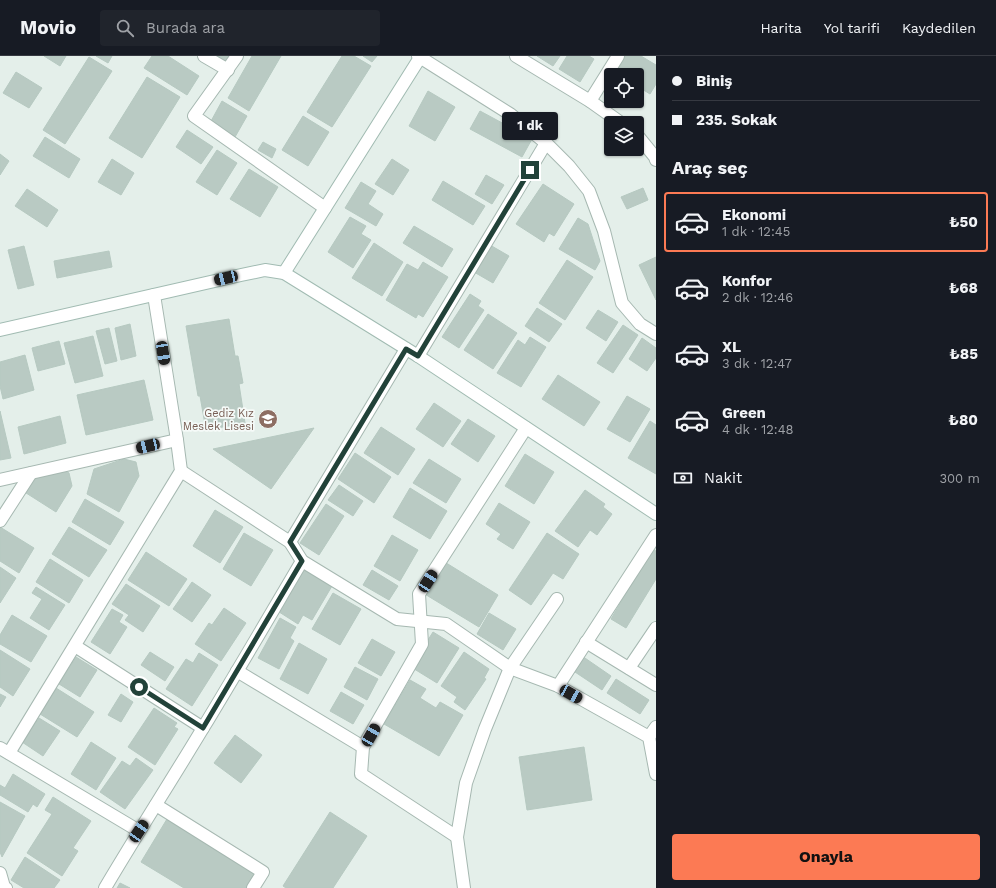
<!DOCTYPE html>
<html lang="tr">
<meta charset="utf-8">
<style>
body{margin:0;font-family:"Work Sans",sans-serif;background:#20242c;color:#f1f3f6;height:100vh;display:flex;flex-direction:column;font-size:15px;white-space:nowrap}
*{box-sizing:border-box;margin:0}
p{font-size:13px;color:#9ea1a6}
.icon{flex:none;width:22px;height:22px;fill:none;stroke:currentColor;stroke-width:2;stroke-linecap:round;stroke-linejoin:round}
.map{position:relative;flex:1;overflow:hidden}
.details{display:flex;flex-direction:column;background:#171b24;width:340px}
.details>*{flex:none}
.banner{display:grid;align-content:center;height:88px;padding:0 16px;background:#171b24}
.fabs{position:absolute;left:604px;top:12px;display:grid;gap:8px}
.fabs a{display:grid;place-items:center;width:40px;height:40px;border-radius:4px;background:#171b24;box-shadow:0 1px 3px #0004;font-size:20px}
.end{position:absolute;width:18px;height:18px;margin:-9px;border:5px solid #224239;background:#fff;box-shadow:0 0 0 2px #fff}
.from{border-radius:50%}
.bubble{position:absolute;height:28px;border-radius:4px;background:#171b24;box-shadow:0 1px 3px #0004;font-size:13px;font-weight:700;line-height:28px;text-align:center}
.car{position:absolute;width:12px;height:24px;margin:-12px -6px;border-radius:5px;box-shadow:0 0 3px 1px #0007;background:linear-gradient(#222 24%,#8ab4d8 0 40%,#222 0 76%,#8ab4d8 0 86%,#222 0)}
.banner b{display:flex;align-items:center;gap:14px;height:38px;font-size:15px}
.banner b+b{border-top:1px solid #363941}
.banner i{width:10px;height:10px;background:#f1f3f6}
ul{padding:0;list-style:none}
li{display:flex;align-items:center;gap:12px;height:60px;margin:0 8px 6px;padding:0 8px;border:2px solid transparent;border-radius:4px}
li div{flex:1}
li b{display:block;font-size:15px}
li em{font-style:normal;font-weight:700}
li.selected{border-color:#fc7a54}
li>.icon{width:36px;height:36px;stroke-width:1.5}
h2{padding:0 16px;font-size:18px;line-height:48px}
.pay{display:flex;align-items:center;gap:10px;height:44px;padding:0 16px;font-size:15px}
.pay p{margin-inline-start:auto}
.cta{display:flex;gap:8px;margin-top:auto;padding:8px 16px}
.cta a{flex:1;height:46px;border-radius:4px;background:#fc7a54;color:#111;font-size:16px;font-weight:700;line-height:46px;text-align:center}
header{display:flex;align-items:center;gap:24px;box-sizing:border-box;height:56px;padding:0 20px;background:#171b24;border-bottom:1px solid #363941}
header strong{font-size:19px}
nav{display:flex;gap:22px;margin-inline-start:auto;font-size:14px}
.search{width:280px;height:36px;background:#20242c;display:flex;align-items:center;gap:10px;box-sizing:border-box;padding:0 14px;border-radius:4px;color:#9ea1a6;font-size:15px}
main{display:flex;flex:1;min-height:0}
.map>svg:first-child{display:block}
</style>
<header>
<strong>Movio</strong>
<div class="search"><svg class="icon" aria-label="search" viewBox="0 0 24 24"><circle cx="10" cy="10" r="6"/><path d="M15 15l6 6"/></svg>Burada ara</div>
<nav><a>Harita</a><a>Yol tarifi</a><a>Kaydedilen</a></nav>
</header>
<main>
<div class="map">
<svg width="656" height="832" viewBox="0 0 656 832">
<rect width="100%" height="100%" fill="#e4efea"/>
<!-- building -->
<g fill="#b9cac3" stroke="#b6c9c1">
<polygon points="44,0 66,0 60,10"/>
<polygon points="96,0 112,0 108,7"/>
<polygon points="152,0 168,0 199,20 187,39 144,12"/>
<polygon points="217,0 232,0 228,7"/>
<polygon points="252,0 281,0 249,55 228,42"/>
<polygon points="342,0 354,0 371,10 332,71 307,56"/>
<polygon points="363,0 377,0 372,6"/>
<polygon points="537,0 560,0 553,10"/>
<polygon points="567,0 589,0 594,3 580,26 559,13"/>
<polygon points="622,0 641,0 656,9 656,28 650,38 637,30 637,19 619,19 613,15"/>
<polygon points="89,1 112,15 65,88 43,74"/>
<polygon points="16,16 42,32 29,52 3,37"/>
<polygon points="147,21 180,41 142,102 109,82"/>
<polygon points="428,35 455,51 435,85 409,70"/>
<polygon points="222,45 247,60 235,81 210,67"/>
<polygon points="480,55 532,83 522,101 470,73"/>
<polygon points="303,60 329,76 308,110 282,94"/>
<polygon points="187,74 213,91 201,108 176,91"/>
<polygon points="45,81 80,103 69,122 33,100"/>
<polygon points="263,86 276,93 272,102 258,94"/>
<polygon points="217,94 237,107 217,139 196,126"/>
<polygon points="0,98 9,105 0,119"/>
<polygon points="112,103 134,117 121,139 98,126"/>
<polygon points="392,103 409,114 393,139 375,128"/>
<polygon points="249,113 278,131 260,161 230,143"/>
<polygon points="486,119 504,129 492,148 475,138"/>
<polygon points="443,125 485,150 473,169 432,144"/>
<polygon points="361,126 376,135 368,148 383,158 376,170 345,152"/>
<polygon points="543,128 574,148 554,180 549,177 544,186 516,168"/>
<polygon points="643,132 648,144 627,153 621,141"/>
<polygon points="27,133 58,154 47,171 15,150"/>
<polygon points="350,161 366,170 361,178 371,184 353,212 328,196"/>
<polygon points="578,162 588,168 600,205 595,214 559,193"/>
<polygon points="414,170 453,193 442,211 403,187"/>
<polygon points="374,187 403,206 382,240 352,222"/>
<polygon points="490,189 509,200 493,227 474,216"/>
<polygon points="24,190 34,229 18,233 8,194"/>
<polygon points="109,195 112,211 57,222 54,205"/>
<polygon points="656,201 656,244 639,209"/>
<polygon points="567,204 593,221 565,264 539,247"/>
<polygon points="423,206 448,221 423,261 418,258 416,262 386,244 407,208 418,214"/>
<polygon points="470,238 481,245 478,250 484,254 459,292 442,281"/>
<polygon points="537,252 562,268 549,286 525,270"/>
<polygon points="598,254 618,266 606,285 586,272"/>
<polygon points="488,258 517,277 493,313 464,294"/>
<polygon points="229,263 235,300 238,300 243,327 239,328 245,367 206,374 200,340 198,340 186,270"/>
<polygon points="130,268 136,300 121,304 115,272"/>
<polygon points="623,269 638,279 613,317 597,307"/>
<polygon points="109,272 117,305 105,308 96,275"/>
<polygon points="93,280 103,320 75,327 64,287"/>
<polygon points="530,281 546,291 521,331 497,317 518,284 525,289"/>
<polygon points="642,282 656,292 656,302 647,315 629,303"/>
<polygon points="59,285 65,308 38,315 32,292"/>
<polygon points="25,299 34,334 3,343 0,330 0,306"/>
<polygon points="558,319 600,346 584,370 542,343"/>
<polygon points="144,324 153,364 86,379 77,339"/>
<polygon points="627,340 650,353 630,386 607,373"/>
<polygon points="434,347 461,365 443,391 416,373"/>
<polygon points="0,355 11,402 0,404"/>
<polygon points="60,360 66,387 24,398 18,371"/>
<polygon points="468,363 495,380 478,406 451,388"/>
<polygon points="650,365 656,369 656,418 628,402"/>
<polygon points="381,371 415,393 398,419 364,397"/>
<polygon points="314,372 271,433 213,393"/>
<polygon points="355,397 391,421 374,447 338,423"/>
<polygon points="525,398 554,416 534,448 505,430"/>
<polygon points="124,403 136,406 139,420 119,456 87,438 94,413"/>
<polygon points="429,403 461,423 446,447 413,427"/>
<polygon points="61,412 69,417 72,430 56,456 23,435 35,417"/>
<polygon points="339,429 363,445 353,460 328,444"/>
<polygon points="410,432 447,455 430,483 393,461"/>
<polygon points="585,434 605,448 603,451 612,458 597,479 590,474 578,491 555,475"/>
<polygon points="85,443 124,466 110,489 72,466"/>
<polygon points="499,447 530,466 513,493 497,483 501,478 486,468"/>
<polygon points="326,448 344,460 319,499 300,487"/>
<polygon points="215,454 243,471 220,507 193,490"/>
<polygon points="0,471 34,492 19,517 0,505"/>
<polygon points="69,471 107,494 89,521 52,498"/>
<polygon points="244,477 273,494 251,530 223,513"/>
<polygon points="547,477 579,498 563,523 553,517 531,549 509,534"/>
<polygon points="392,479 418,494 400,525 374,510"/>
<polygon points="652,493 656,495 656,523 626,572 611,563"/>
<polygon points="146,496 187,523 169,550 128,524"/>
<polygon points="50,503 83,524 69,547 36,526"/>
<polygon points="443,505 498,539 479,571 423,537"/>
<polygon points="0,511 16,522 0,547"/>
<polygon points="301,512 332,530 312,564 303,559 298,568 276,554"/>
<polygon points="372,514 398,530 389,544 363,529"/>
<polygon points="192,526 211,539 192,566 173,553"/>
<polygon points="126,528 160,550 143,576 125,564 129,559 112,548"/>
<polygon points="36,531 65,549 49,574 30,562 42,543 32,537"/>
<polygon points="333,537 361,553 340,589 312,573"/>
<polygon points="224,552 246,567 221,605 195,588 209,567 212,569"/>
<polygon points="112,553 123,559 119,566 127,571 110,598 91,586"/>
<polygon points="489,557 516,573 503,594 477,578"/>
<polygon points="12,559 47,580 31,606 0,588 0,579"/>
<polygon points="280,562 296,571 290,582 294,585 279,613 258,602"/>
<polygon points="433,576 459,592 437,627 411,611"/>
<polygon points="372,583 395,596 381,620 358,607"/>
<polygon points="299,587 327,603 308,638 280,623"/>
<polygon points="0,594 30,613 13,640 0,631"/>
<polygon points="150,596 174,611 165,625 141,609"/>
<polygon points="464,596 489,613 484,622 486,623 465,654 454,646 457,641 441,630"/>
<polygon points="199,597 218,609 192,650 166,633 186,603 193,607"/>
<polygon points="582,600 611,620 602,634 572,614"/>
<polygon points="76,601 97,614 80,641 59,628"/>
<polygon points="355,611 378,623 367,644 344,631"/>
<polygon points="616,623 649,644 640,658 607,637"/>
<polygon points="410,624 426,633 420,642 436,652 440,646 463,659 439,700 384,668"/>
<polygon points="56,632 94,656 77,681 40,658"/>
<polygon points="341,636 364,649 353,668 330,655"/>
<polygon points="0,638 6,641 0,651"/>
<polygon points="121,638 133,646 121,666 108,659"/>
<polygon points="154,652 177,667 174,671 178,673 155,709 128,691"/>
<polygon points="39,662 60,675 43,700 22,686"/>
<polygon points="235,679 262,699 241,727 214,707"/>
<polygon points="91,686 116,702 96,734 71,718"/>
<polygon points="584,691 592,744 527,754 519,701"/>
<polygon points="136,702 153,714 125,753 100,736 122,705 130,710"/>
<polygon points="13,718 45,738 37,751 33,748 28,756 0,739 0,729 5,732"/>
<polygon points="53,741 91,765 73,792 78,795 62,820 27,797 52,758 45,754"/>
<polygon points="0,746 25,760 2,801 0,796"/>
<polygon points="330,756 367,780 333,832 286,832 283,830"/>
<polygon points="167,763 256,817 247,832 184,832 141,806"/>
<polygon points="25,801 60,824 54,832 24,832 11,824"/>
<polygon points="120,827 130,832 117,832"/>
</g>
<g fill="none" stroke-linecap="round" stroke-linejoin="round">
<defs>
<g id="street">
<polyline points="204,0 228,14"/>
<polyline points="237,0 194,60 325,152"/>
<polyline points="418,0 510,58 546,87 569,110 589,135 604,175 622,247 640,268 656,278"/>
<polyline points="516,0 590,45 621,67"/>
<polyline points="590,45 618,0"/>
<polyline points="637,79 655,101 656,104"/>
<polyline points="418,300 546,87"/>
<polyline points="181,415 290,486 302,505 397,563 446,568 510,612 558,630 649,681 656,718"/>
<polyline points="0,424 177,384"/>
<polyline points="0,465 31,417"/>
<polyline points="290,486 406,293"/>
<polyline points="586,586 656,629"/>
<polyline points="75,590 203,672"/>
<polyline points="629,612 656,572"/>
<polyline points="237,615 363,691"/>
<polyline points="558,630 656,479"/>
<polyline points="649,681 656,671"/>
<polyline points="0,692 139,775"/>
<polyline points="9,697 181,415 177,384 154,239"/>
<polyline points="156,749 263,816 253,832"/>
<polyline points="457,781 361,718 363,691 422,588 419,538 526,372"/>
<polyline points="0,817 4,831 6,832"/>
<path d="M105,832C137,778 171,725 203,672C237,616 269,561 302,505"/>
<polyline points="464,832 457,781 466,727 485,673 510,612 557,543"/>
</g>
<g id="secondary">
<polyline points="284,217 421,0"/>
<polyline points="0,274 241,219 265,214 284,217 418,300 656,458"/>
</g>
</defs>
<!-- street casing -->
<use href="#street" stroke="#a6b8b1" stroke-width="14"/>
<!-- secondary casing -->
<use href="#secondary" stroke="#a1bbb2" stroke-width="14"/>
<!-- street -->
<use href="#street" stroke="#fff" stroke-width="12"/>
<!-- secondary -->
<use href="#secondary" stroke="#fff" stroke-width="12"/>
</g>
<g fill="none" stroke-linecap="round" stroke-linejoin="round">
<!-- route -->
<polyline stroke="#224239" stroke-width="5" points="139,631 203,672 302,505 290,486 406,293 418,300 530,114"/>
</g>
<!-- icons -->
<defs>
<symbol id="school-disc" viewBox="-11 -11 22 22"><circle r="9.5" fill="#8d6e63" stroke="#f5faf8"/><path d="M0-5L7-2L0 1L-7-2ZM-4 1L0 2.5L4 1V4Q0 6-4 4Z" fill="#fff"/></symbol>
</defs>
<g fill-rule="evenodd">
<use href="#school-disc" x="257" y="352" width="22" height="22"/>
</g>
<g text-anchor="middle" dominant-baseline="central" stroke-width="3.5" stroke-linejoin="round" paint-order="stroke">
<!-- education labels -->
<g font-size="11" fill="#785e54" stroke="#f5faf8" text-anchor="end">
<text x="254" y="357">Gediz Kız<tspan x="254" dy="13">Meslek Lisesi</tspan></text>
</g>
</g>
</svg>
<div class="fabs">
<a><svg class="icon" aria-label="locate" viewBox="0 0 24 24"><circle cx="12" cy="12" r="6"/><path d="M12 2v4M12 18v4M2 12h4M18 12h4"/></svg></a>
<a><svg class="icon" aria-label="layers" viewBox="0 0 24 24"><path d="M12 4l9 5-9 5-9-5zM3 14l9 5 9-5"/></svg></a>
</div>
<i class="end from" style="left:139px;top:631px"></i>
<i class="end" style="left:530px;top:114px"></i>
<div class="bubble" style="left:502px;top:56px;width:56px">1 dk</div>
<i class="car" style="left:226px;top:222px;rotate:257deg"></i>
<i class="car" style="left:163px;top:297px;rotate:171deg"></i>
<i class="car" style="left:148px;top:390px;rotate:257deg"></i>
<i class="car" style="left:428px;top:525px;rotate:33deg"></i>
<i class="car" style="left:571px;top:638px;rotate:119deg"></i>
<i class="car" style="left:371px;top:679px;rotate:30deg"></i>
<i class="car" style="left:139px;top:775px;rotate:34deg"></i>
</div>
<section class="details">
<div class="banner">
<b><i class="from"></i>Biniş</b>
<b><i></i>235. Sokak</b>
</div>
<h2>Araç seç</h2>
<ul>
<li class="selected"><svg class="icon" aria-label="car" viewBox="0 0 24 24"><path d="M5 17H2v-5l4-1 3-4h7l3 4 3 1v5h-3M9 17h6M6 11h13"/><circle cx="7" cy="17" r="2"/><circle cx="17" cy="17" r="2"/></svg><div><b>Ekonomi</b><p>1 dk · 12:45</p></div><em>₺50</em></li>
<li><svg class="icon" aria-label="car" viewBox="0 0 24 24"><path d="M5 17H2v-5l4-1 3-4h7l3 4 3 1v5h-3M9 17h6M6 11h13"/><circle cx="7" cy="17" r="2"/><circle cx="17" cy="17" r="2"/></svg><div><b>Konfor</b><p>2 dk · 12:46</p></div><em>₺68</em></li>
<li><svg class="icon" aria-label="car" viewBox="0 0 24 24"><path d="M5 17H2v-5l4-1 3-4h7l3 4 3 1v5h-3M9 17h6M6 11h13"/><circle cx="7" cy="17" r="2"/><circle cx="17" cy="17" r="2"/></svg><div><b>XL</b><p>3 dk · 12:47</p></div><em>₺85</em></li>
<li><svg class="icon" aria-label="car" viewBox="0 0 24 24"><path d="M5 17H2v-5l4-1 3-4h7l3 4 3 1v5h-3M9 17h6M6 11h13"/><circle cx="7" cy="17" r="2"/><circle cx="17" cy="17" r="2"/></svg><div><b>Green</b><p>4 dk · 12:48</p></div><em>₺80</em></li>
</ul>
<div class="pay"><svg class="icon" aria-label="cash" viewBox="0 0 24 24"><path d="M3 7h18v10H3z"/><circle cx="12" cy="12" r="2"/></svg>Nakit<p>300 m</p></div>
<div class="cta"><a>Onayla</a></div>
</section>
</main>
